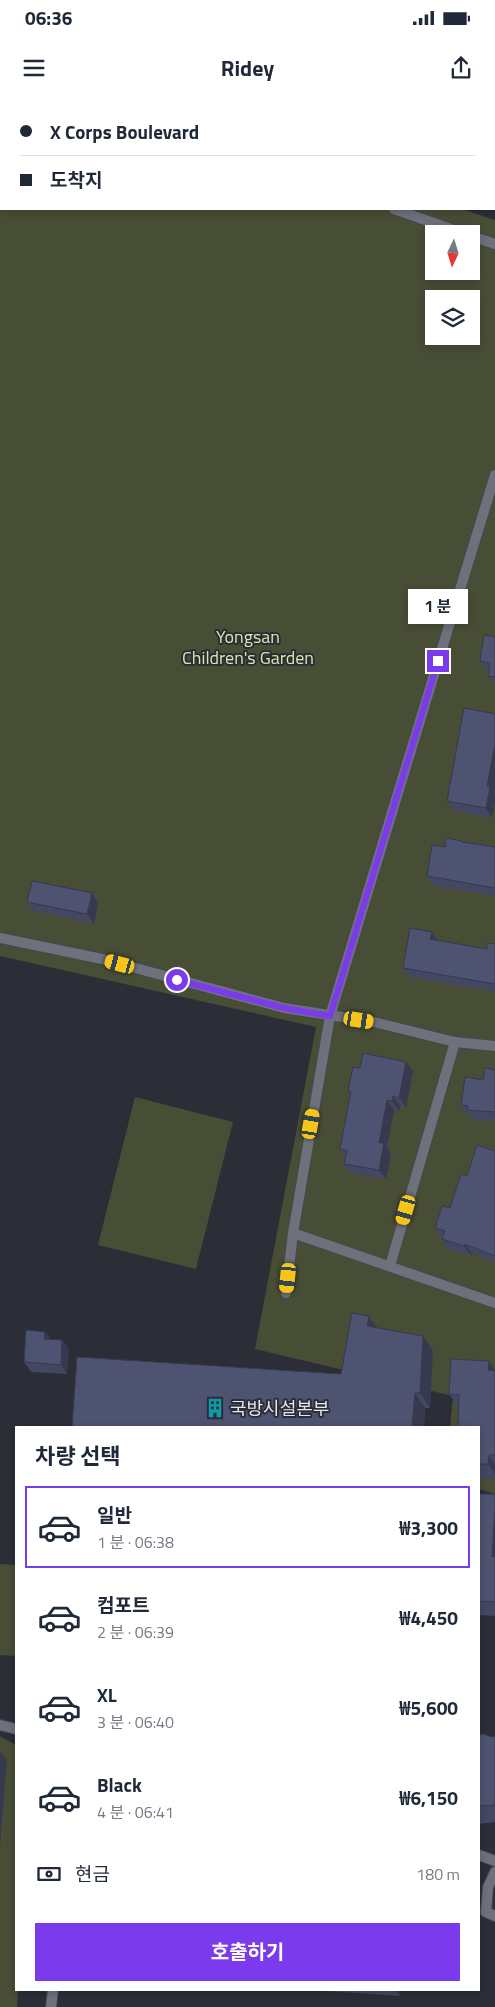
<!DOCTYPE html>
<html lang="ko">
<meta charset="utf-8">
<style>
body{margin:0;font-family:"Titillium Web","Noto Sans KR",sans-serif;background:#f2f2f3;color:#1f2937;height:100vh;display:flex;flex-direction:column;font-size:19px;white-space:nowrap}
*{box-sizing:border-box;margin:0}
p{font-size:16px;color:#747a83}
.icon{flex:none;width:28px;height:28px;fill:none;stroke:currentColor;stroke-width:2;stroke-linecap:round;stroke-linejoin:round}
.map{position:relative;flex:1;overflow:hidden}
.sheet{position:absolute;left:15px;top:1326px;width:465px;height:565px;display:flex;flex-direction:column;background:#fff;border-radius:0px;box-shadow:0 2px 8px #0003}
.sheet>*{flex:none}
.top-card{position:absolute;left:0px;top:0px;width:495px;height:110px;box-shadow:0 2px 8px #0003;display:grid;align-content:center;height:110px;padding:0 20px;background:#fff}
.needle{width:32px;rotate:184deg}
.fabs{position:absolute;left:425px;top:125px;display:grid;gap:10px}
.fabs a{display:grid;place-items:center;width:55px;height:55px;border-radius:0px;background:#fff;box-shadow:0 2px 8px #0003;font-size:25px}
.end{position:absolute;width:22px;height:22px;margin:-11px;border:6px solid #7c3aed;background:#fff;box-shadow:0 0 0 2px #fff}
.from{border-radius:50%}
.bubble{position:absolute;height:35px;border-radius:0px;background:#fff;box-shadow:0 2px 8px #0003;font-size:16px;font-weight:700;line-height:35px;text-align:center}
.car{position:absolute;width:15px;height:30px;margin:-15px -8px;border-radius:6px;box-shadow:0 0 4px 1px #0007;background:linear-gradient(#f5c518 24%,#345 0 40%,#f5c518 0 76%,#345 0 86%,#f5c518 0)}
.top-card b{display:flex;align-items:center;gap:18px;height:48px;font-size:19px}
.top-card b+b{border-top:1px solid #e0e1e3}
.top-card i{width:12px;height:12px;background:#1f2937}
ul{padding:0;list-style:none}
li{display:flex;align-items:center;gap:15px;height:82px;margin:0 10px 8px;padding:0 10px;border:2px solid transparent;border-radius:0px}
li div{flex:1}
li b{display:block;font-size:19px}
li em{font-style:normal;font-weight:700}
li.on{border-color:#7c3aed}
li>.icon{width:45px;height:45px;stroke-width:1.5}
h2{padding:0 20px;font-size:22px;line-height:60px}
.pay{display:flex;align-items:center;gap:12px;height:55px;padding:0 20px;font-size:19px}
.pay p{margin-inline-start:auto}
.button{display:flex;gap:10px;margin-top:auto;padding:10px 20px}
.button a{flex:1;height:58px;border-radius:0px;background:#7c3aed;color:#fff;font-size:20px;font-weight:700;line-height:58px;text-align:center}
.status{display:flex;justify-content:space-between;align-items:center;height:35px;padding:0 25px;background:#fff;direction:ltr}
.status svg{height:14px;fill:currentColor}
header{display:flex;justify-content:space-between;align-items:center;height:65px;padding:0 20px;background:#fff;font-size:22px;font-weight:700}
.map>svg:first-child{display:block}
</style>
<div class="status"><b>06:36</b><svg viewBox="0 0 49 12"><path d="M0 12V9h3v3zM5 12V6h3v6zM10 12V3h3v9zM15 12V0h3v12zM26 1h20v11H26zM47 4h2v5h-2z"/></svg></div>
<header><svg class="icon" aria-label="menu" viewBox="0 0 24 24"><path d="M4 6h16M4 12h16M4 18h16"/></svg>Ridey<svg class="icon" aria-label="share" viewBox="0 0 24 24"><path d="M12 15V3M7 8l5-5 5 5M5 13v7h14v-7"/></svg></header>
<div class="map">
<svg width="495" height="1907" viewBox="0 0 495 1907">
<rect width="100%" height="100%" fill="#2b2d37"/>
<!-- green -->
<g fill="#484d36" fill-rule="evenodd">
<path d="M0,0L136,1H1V109H462L495,120V1394L479,1389V1328L450,1327L453,1296L255,1249L316,927L0,856ZM434,134H471V171H434ZM434,199H471V236H434Z"/>
<polygon points="135,997 233,1022 196,1169 98,1145"/>
<polygon points="0,1464 16,1465 16,1556 0,1555"/>
<polygon points="0,1636 16,1645 16,1890 18,1890 17,1907 0,1907"/>
</g>
<g fill="none" stroke-linecap="round" stroke-linejoin="round">
<defs>
<g id="lane">
<polyline points="86,0 89,1"/>
<polyline points="394,109 465,134"/>
<polyline points="471,136 495,144"/>
<polyline points="0,838 102,859 284,908 374,922 455,942 495,946"/>
<polyline points="293,1133 495,1203"/>
<polyline points="390,1166 455,942"/>
<polyline points="286,1193 293,1133 330,916 495,375"/>
<polyline points="0,1625 16,1629"/>
<polyline points="479,1755 495,1761"/>
<polyline points="495,1772 488,1787 486,1812 495,1816"/>
<polyline points="51,1907 53,1890"/>
</g>
</defs>
<!-- lane casing -->
<use href="#lane" stroke="#46484f" stroke-width="12"/>
<!-- lane -->
<use href="#lane" stroke="#6e707c" stroke-width="10"/>
</g>
<!-- wall -->
<g fill="#434761">
<polygon points="495,537 495,585 488,576 489,571 486,571 480,561"/>
<polygon points="495,614 495,688 494,692 495,694 495,704 492,718 453,710 447,701"/>
<polygon points="464,743 495,747 495,796 434,786 427,776 445,747"/>
<polygon points="92,793 98,803 94,824 34,811 27,802"/>
<polygon points="437,840 487,849 495,844 495,892 410,877 403,868"/>
<polygon points="360,968 413,971 406,1007 400,1006 399,1011 394,1010 387,1047 391,1053 386,1079 351,1073 344,1064 346,1057 340,1049 351,995 348,991"/>
<polygon points="495,970 495,1021 474,1020 471,1015 468,1015 461,1005 483,980"/>
<polygon points="495,1051 495,1163 472,1153 471,1155 448,1149 442,1139 443,1137 441,1137 435,1128 450,1108 467,1076"/>
<polygon points="369,1216 377,1228 423,1236 433,1251 430,1308 425,1308 424,1327 72,1328 341,1274"/>
<polygon points="45,1232 51,1240 62,1240 69,1250 67,1274 31,1272 24,1262"/>
<polygon points="495,1270 495,1379 479,1378 479,1328 459,1308 449,1294"/>
<polygon points="479,1394 495,1394 495,1516 479,1515"/>
<polygon points="479,1635 492,1637 495,1636 495,1722 479,1724"/>
<polygon points="311,1890 400,1890 400,1896"/>
</g>
<!-- shaded-wall -->
<g fill="#373a4f">
<polygon points="486,0 495,0 495,25 494,29 494,1 486,1"/>
<polygon points="495,644 495,688 494,692 495,694 495,704 492,718 486,708 487,686"/>
<polygon points="92,793 98,803 94,824 87,814"/>
<polygon points="432,832 438,841 430,839"/>
<polygon points="406,962 413,971 406,1007 399,998"/>
<polygon points="393,996 400,1006 399,1011 392,1001"/>
<polygon points="387,1000 394,1010 387,1047 391,1053 386,1079 379,1070 379,1043"/>
<polygon points="465,1144 472,1153 471,1155 464,1146"/>
<polygon points="369,1216 379,1231 367,1226"/>
<polygon points="45,1232 52,1241 44,1239"/>
<polygon points="423,1236 433,1251 430,1308 420,1293"/>
<polygon points="62,1240 69,1250 67,1274 61,1265"/>
<polygon points="489,1261 495,1270 495,1280 488,1270"/>
<polygon points="415,1293 425,1308 424,1328 412,1326"/>
<polygon points="489,1355 495,1364 495,1374 488,1364"/>
<polygon points="495,1409 495,1461 492,1457"/>
<polygon points="0,1651 7,1660 0,1746"/>
<polygon points="396,1890 400,1890 400,1896"/>
</g>
<!-- building -->
<g fill="#4e5371" stroke="#373a4f">
<polygon points="224,0 256,0 257,1 225,1"/>
<polygon points="378,0 486,0 486,1 377,1"/>
<polygon points="484,535 495,537 495,577 488,576 490,563 480,561"/>
<polygon points="464,608 495,614 495,644 487,686 490,687 486,708 447,701"/>
<polygon points="446,738 462,741 462,742 495,747 495,788 427,776 432,745 445,747"/>
<polygon points="32,781 92,793 87,814 27,802"/>
<polygon points="410,828 432,832 430,839 487,849 487,843 495,844 495,884 403,868"/>
<polygon points="363,953 406,962 399,998 393,996 392,1001 387,1000 379,1043 384,1043 379,1070 344,1064 347,1051 340,1049 351,991 348,991 353,967 360,968"/>
<polygon points="485,968 495,970 495,1012 467,1010 468,1006 461,1005 465,977 483,980"/>
<polygon points="477,1045 495,1051 495,1156 465,1144 464,1146 442,1139 445,1131 435,1128 442,1106 450,1108 461,1074 467,1076"/>
<polygon points="352,1213 369,1216 367,1226 423,1236 420,1293 415,1293 412,1326 438,1328 72,1328 77,1257 341,1274"/>
<polygon points="26,1230 45,1232 44,1239 62,1240 61,1265 24,1262"/>
<polygon points="451,1259 489,1261 488,1270 495,1271 495,1355 489,1355 488,1364 479,1364 479,1328 458,1328 459,1295 449,1294"/>
<polygon points="479,1394 495,1394 495,1409 492,1457 495,1456 495,1502 479,1501"/>
<polygon points="483,1634 492,1637 495,1636 495,1705 479,1706 479,1635"/>
</g>
<g fill="none" stroke-linecap="round" stroke-linejoin="round">
<!-- route -->
<polyline stroke="#7c3aed" stroke-width="6" points="177,880 284,908 330,916 438,561"/>
</g>
<!-- icons -->
<defs>
<symbol id="building-bare" viewBox="-9 -9 18 18"><path d="M-4-6H4V6H1V3H-1V6H-4ZM-2.5-4.3h1.7v1.8h-1.7ZM.8-4.3h1.7v1.8H.8ZM-2.5-1h1.7V.8h-1.7ZM.8-1h1.7V.8H.8Z" fill="#0f9aa8" stroke="#2b2d37" stroke-width="2.5" paint-order="stroke"/></symbol>
</defs>
<g fill-rule="evenodd">
<use href="#building-bare" x="201" y="1294" width="28" height="28"/>
</g>
<g text-anchor="middle" dominant-baseline="central" stroke-width="4" stroke-linejoin="round" paint-order="stroke">
<!-- park labels -->
<g font-size="18" fill="#dae7aa" stroke="#2b2d37">
<text x="248" y="536">Yongsan<tspan x="248" dy="21">Children's Garden</tspan></text>
</g>
<!-- poi labels -->
<g font-size="18" fill="#e4e6ec" stroke="#2b2d37" text-anchor="start">
<text x="230" y="1308">국방시설본부</text>
</g>
</g>
</svg>
<div class="fabs">
<a><svg class="needle" viewBox="-14 -14 28 28"><path d="M0-13l5 13h-10z" fill="#e53935"/><path d="M0 13l5-13h-10z" fill="#747a83"/></svg></a>
<a><svg class="icon" aria-label="layers" viewBox="0 0 24 24"><path d="M12 4l9 5-9 5-9-5zM3 14l9 5 9-5"/></svg></a>
</div>
<i class="end from" style="left:177px;top:880px"></i>
<i class="end" style="left:438px;top:561px"></i>
<div class="bubble" style="left:408px;top:489px;width:60px">1 분</div>
<i class="car" style="left:120px;top:864px;rotate:285deg"></i>
<i class="car" style="left:359px;top:920px;rotate:99deg"></i>
<i class="car" style="left:311px;top:1024px;rotate:10deg"></i>
<i class="car" style="left:406px;top:1110px;rotate:196deg"></i>
<i class="car" style="left:288px;top:1178px;rotate:186deg"></i>
<div class="top-card">
<b><i class="from"></i>X Corps Boulevard</b>
<b><i></i>도착지</b>
</div>
<section class="sheet">
<h2>차량 선택</h2>
<ul>
<li class="on"><svg class="icon" aria-label="car" viewBox="0 0 24 24"><path d="M5 17H2v-5l4-1 3-4h7l3 4 3 1v5h-3M9 17h6M6 11h13"/><circle cx="7" cy="17" r="2"/><circle cx="17" cy="17" r="2"/></svg><div><b>일반</b><p>1 분 · 06:38</p></div><em>₩3,300</em></li>
<li><svg class="icon" aria-label="car" viewBox="0 0 24 24"><path d="M5 17H2v-5l4-1 3-4h7l3 4 3 1v5h-3M9 17h6M6 11h13"/><circle cx="7" cy="17" r="2"/><circle cx="17" cy="17" r="2"/></svg><div><b>컴포트</b><p>2 분 · 06:39</p></div><em>₩4,450</em></li>
<li><svg class="icon" aria-label="car" viewBox="0 0 24 24"><path d="M5 17H2v-5l4-1 3-4h7l3 4 3 1v5h-3M9 17h6M6 11h13"/><circle cx="7" cy="17" r="2"/><circle cx="17" cy="17" r="2"/></svg><div><b>XL</b><p>3 분 · 06:40</p></div><em>₩5,600</em></li>
<li><svg class="icon" aria-label="car" viewBox="0 0 24 24"><path d="M5 17H2v-5l4-1 3-4h7l3 4 3 1v5h-3M9 17h6M6 11h13"/><circle cx="7" cy="17" r="2"/><circle cx="17" cy="17" r="2"/></svg><div><b>Black</b><p>4 분 · 06:41</p></div><em>₩6,150</em></li>
</ul>
<div class="pay"><svg class="icon" aria-label="cash" viewBox="0 0 24 24"><path d="M3 7h18v10H3z"/><circle cx="12" cy="12" r="2"/></svg>현금<p>180 m</p></div>
<div class="button"><a>호출하기</a></div>
</section>
</div>
